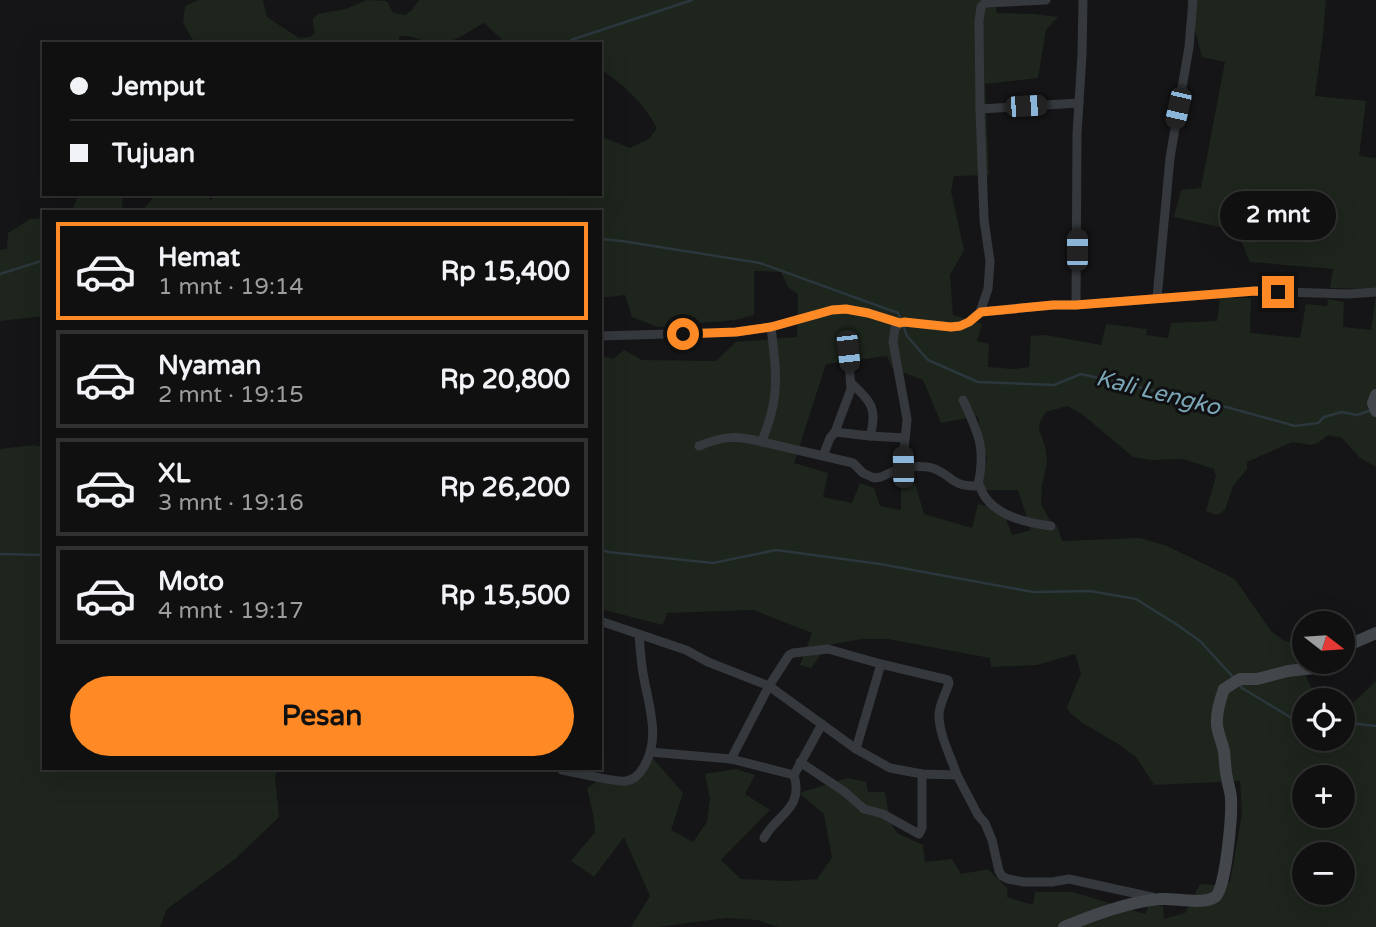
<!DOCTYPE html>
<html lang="id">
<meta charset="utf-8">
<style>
body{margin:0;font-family:"Varela Round",sans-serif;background:#1e1e1f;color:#f1f3f6;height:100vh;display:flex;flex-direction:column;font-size:26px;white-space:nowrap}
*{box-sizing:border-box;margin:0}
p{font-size:23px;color:#9c9d9f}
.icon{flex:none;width:38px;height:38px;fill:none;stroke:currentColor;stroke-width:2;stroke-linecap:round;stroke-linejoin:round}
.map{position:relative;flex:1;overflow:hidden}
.drawer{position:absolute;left:42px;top:210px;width:560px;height:560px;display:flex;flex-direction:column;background:#101011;border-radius:0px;box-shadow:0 7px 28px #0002,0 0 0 2px #303031}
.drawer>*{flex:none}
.top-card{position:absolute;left:42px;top:42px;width:560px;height:154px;border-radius:0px;box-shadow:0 7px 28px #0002,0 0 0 2px #303031;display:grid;align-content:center;height:154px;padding:0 28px;background:#101011}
.needle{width:46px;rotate:107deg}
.buttons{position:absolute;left:1292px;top:611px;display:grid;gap:14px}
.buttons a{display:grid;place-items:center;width:63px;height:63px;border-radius:50%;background:#101011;box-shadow:0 7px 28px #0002,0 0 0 2px #303031;font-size:35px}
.end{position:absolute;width:32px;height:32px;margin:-16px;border:9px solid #ff8924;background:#111;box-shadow:0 0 0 4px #111}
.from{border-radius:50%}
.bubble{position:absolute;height:49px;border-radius:24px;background:#101011;box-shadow:0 7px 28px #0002,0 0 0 2px #303031;font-size:23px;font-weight:700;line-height:49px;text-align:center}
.car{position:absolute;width:21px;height:42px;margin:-21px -10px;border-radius:9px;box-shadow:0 0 5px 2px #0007;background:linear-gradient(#222 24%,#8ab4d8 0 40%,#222 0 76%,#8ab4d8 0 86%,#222 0)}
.top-card b{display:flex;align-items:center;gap:24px;height:66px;font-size:26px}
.top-card b+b{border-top:2px solid #303031}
.top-card i{width:18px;height:18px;background:#f1f3f6}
ul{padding:12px 0 0;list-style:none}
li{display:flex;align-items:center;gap:21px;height:98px;margin:0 14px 10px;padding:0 14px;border:4px solid #303031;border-radius:0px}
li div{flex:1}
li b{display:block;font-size:26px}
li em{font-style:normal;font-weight:700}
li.on{border-color:#ff8924}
li>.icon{width:63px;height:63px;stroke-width:1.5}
.cta{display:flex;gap:14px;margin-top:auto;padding:14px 28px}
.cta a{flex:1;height:80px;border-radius:42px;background:#ff8924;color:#111;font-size:28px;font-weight:700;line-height:80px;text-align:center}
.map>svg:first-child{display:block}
</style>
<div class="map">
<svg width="1376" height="927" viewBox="0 0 1376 927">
<rect width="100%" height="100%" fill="#151517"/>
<!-- green -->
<g fill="#1d251c" fill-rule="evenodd">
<path d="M198,0H263L267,17L299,38L310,37L315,33L313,26V19L318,14L346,9L367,0L387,1L393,13L405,15L412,10L419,0H995L997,13L1034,14L1058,17L1046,30L1038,78L985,84L989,175L954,176L951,191L964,250L950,275L953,315L982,324L977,341L989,344L988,367L1013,369L1029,367L1031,336L1046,335L1101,345L1106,324L1147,329L1146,335L1168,338L1171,323L1217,321L1220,298H1251L1250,333L1300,338L1306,304L1327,306L1328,299L1344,302L1343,327L1371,330L1376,295V467L1360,458L1342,438L1328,435L1318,443L1311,445L1292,442L1247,462V469L1233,486L1225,510L1217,515L1206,511L1216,476L1214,469L1183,459L1152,460L1133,457L1082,414L1067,406L1046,412L1040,422L1039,429L1045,446L1047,462L1042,486L1041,504L1050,520L1058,528L1062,541L1140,538L1167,546L1235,579L1271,631L1283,640L1304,647V662H1309L1306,676L1317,700H1304V738H1342V703L1352,704L1376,681V927H778L757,920L726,918L658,927H631L650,896L624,837L594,877L571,861L595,832L593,814L587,788L604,776L630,777L652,757L683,793L671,830L693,842L707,822L710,799L705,774L736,769L755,775L745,794L770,810L721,860L741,879L789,881L817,879L832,858L824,814L799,793L848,778L866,782L868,792H885L890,822L897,833L923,845L925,862L952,859L961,874L988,869L1008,889L1007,897L1033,905L1035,892H1073L1145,914L1149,905L1163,906L1164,919L1185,913L1200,884L1217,885L1230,882L1242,813L1240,781L1154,785L1136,757L1118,744L1081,722L1070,713L1067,707L1081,673L1075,654L1037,665L991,667L990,658L888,639H862L828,645L811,668L800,665L812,633L753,610L667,613L663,625L600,609V355L613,359L624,350L642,360L716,361L736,342L797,337L798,294L788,287L781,272L754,271V315L735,320L658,327L632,317L625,295L600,298V212H71L79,194H123L122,210L144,208L157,194H204L211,200L215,194H600V138H605L630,148L649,139L657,128C644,103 623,85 600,68V44H507L484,23C469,31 450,46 432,43C418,41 416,35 399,36V44H195L183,23L185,6ZM887,356L892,368L923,380L941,423L978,416L984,453L987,457L982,490H1018L1031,530L1012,535L1003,511L978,504L972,528L924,514L915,483L901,484V510L880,506L874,488L860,483L852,503L823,497L828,473L794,463L826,364ZM1304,777H1342V816H1304ZM1304,854H1342V892H1304Z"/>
<polygon points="1187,0 1326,0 1323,35 1315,96 1366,101 1359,156 1376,158 1376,289 1330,288 1333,269 1250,262 1237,231 1174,217 1181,190 1201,188 1225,62 1202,57"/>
<polygon points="44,218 44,316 0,321 0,250 7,249 8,233 30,219"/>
<polygon points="33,445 44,447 44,768 279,768 275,776 279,817 234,860 167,909 160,927 0,927 0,449"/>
</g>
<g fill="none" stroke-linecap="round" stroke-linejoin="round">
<!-- stream -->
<g stroke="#2a373c" stroke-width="2.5">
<polyline points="571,40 692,0"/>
<polyline points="600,239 622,241 760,263 898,313 901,319"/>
<polyline points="0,274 44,260"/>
<polyline points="903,325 907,336 928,360 978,382 1054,385 1081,374 1230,408 1295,426 1318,423 1324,417 1342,412 1357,415 1372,410"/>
<polyline points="600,549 608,552 713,563 776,550 880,564 1033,592 1090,591 1136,599 1176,624 1200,641 1233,677"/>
<polyline points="0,554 44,555"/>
<polyline points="1240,685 1242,688 1290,717 1304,718"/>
<polyline points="1342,722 1376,726"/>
</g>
<!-- street -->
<g stroke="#35383c" stroke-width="9">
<polyline points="980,109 1079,103"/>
<polyline points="1157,298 1170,158 1189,47 1193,0"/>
<polyline points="1076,305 1255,291 1348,294 1376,292"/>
<polyline points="980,312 988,289 990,261 984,220 980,109 979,21 981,7 985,3 1046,0"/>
<path d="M771,327C774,354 779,382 772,410C770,421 765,431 762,442L823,456"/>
<polyline points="600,336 736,332 771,327 832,310 846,309 868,313 900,323 904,322 951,327 960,326 969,322 980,312 1053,305 1076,305 1077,134 1082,55 1083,0"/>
<path d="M848,351L851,389L835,432L830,438L823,456L853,463L863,473L874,478L881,477L903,467C903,451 906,435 907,419L893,342L895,328L900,323"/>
<path d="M851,383C871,401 878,409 870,436"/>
<polyline points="835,432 870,436 905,438"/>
<path d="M699,446C723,436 737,435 762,442"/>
<path d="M903,467C912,467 923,465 932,468C952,474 950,487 978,486C986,447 979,435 963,400"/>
<path d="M978,486H980C988,514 1025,523 1051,526"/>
<polyline points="600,621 686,650 708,662 769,686 856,749 890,768 922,774 957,775 978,815 985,823 992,840 999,871 1002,876 1008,879 1024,882 1052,882 1069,879 1152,897"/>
<path d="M856,749L881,664L948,680L949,683C946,693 939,705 939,715C939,735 951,757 957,775"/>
<polyline points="650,752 731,759 794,775 822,724"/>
<polyline points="731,759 769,686 789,655 793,653 828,649 881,664"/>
<polyline points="800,762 845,792 864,809 883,814 919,834 922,828 922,774"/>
<path d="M562,770C575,772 617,783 626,781C634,780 639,775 643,768C662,739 648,704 643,673C641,661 640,648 639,635"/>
<path d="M764,838C777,814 804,809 794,775"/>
</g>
<!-- secondary -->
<g stroke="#43474c" stroke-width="12">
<polyline points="1376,395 1373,403 1376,411"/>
<polyline points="1342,650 1351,644 1376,633"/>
<path d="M1064,927C1093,915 1130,901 1161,899C1175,898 1203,905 1215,897C1226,890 1232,814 1231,799C1231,792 1228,785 1227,778C1225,769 1225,760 1224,751C1222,742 1218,734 1217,725C1216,713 1220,700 1224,689L1240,679H1257L1288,671L1314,668L1327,662"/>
</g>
</g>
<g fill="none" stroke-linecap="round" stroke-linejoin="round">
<!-- route -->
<polyline stroke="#ff8924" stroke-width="9" points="683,334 736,332 771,327 832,310 846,309 868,313 900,323 904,322 951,327 960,326 969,322 981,312 1053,305 1076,305 1255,291 1278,292"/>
</g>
<g text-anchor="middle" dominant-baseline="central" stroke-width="6" stroke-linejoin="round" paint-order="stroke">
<!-- water labels -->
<g font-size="23" font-style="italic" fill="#7aa6b6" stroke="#101012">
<text transform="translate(1158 393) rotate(14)">Kali Lengko</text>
</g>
</g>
</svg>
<div class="buttons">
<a><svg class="needle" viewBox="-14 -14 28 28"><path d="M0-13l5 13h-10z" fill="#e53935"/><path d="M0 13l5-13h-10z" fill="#9c9d9f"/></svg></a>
<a><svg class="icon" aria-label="locate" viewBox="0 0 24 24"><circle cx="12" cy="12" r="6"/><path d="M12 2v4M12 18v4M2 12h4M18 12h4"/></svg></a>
<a>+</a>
<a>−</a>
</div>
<i class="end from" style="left:683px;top:334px"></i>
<i class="end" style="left:1278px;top:292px"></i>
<div class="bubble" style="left:1220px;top:191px;width:116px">2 mnt</div>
<i class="car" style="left:1026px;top:106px;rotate:87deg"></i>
<i class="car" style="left:1178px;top:108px;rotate:193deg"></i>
<i class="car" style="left:1077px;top:250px;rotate:0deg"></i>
<i class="car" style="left:848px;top:351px;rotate:174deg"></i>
<i class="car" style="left:903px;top:467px;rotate:359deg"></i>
<div class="top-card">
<b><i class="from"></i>Jemput</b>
<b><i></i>Tujuan</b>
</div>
<section class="drawer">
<ul>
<li class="on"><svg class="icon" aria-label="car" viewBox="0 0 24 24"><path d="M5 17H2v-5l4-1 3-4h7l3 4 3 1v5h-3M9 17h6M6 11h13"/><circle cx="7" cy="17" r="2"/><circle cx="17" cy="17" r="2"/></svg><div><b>Hemat</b><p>1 mnt · 19:14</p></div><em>Rp 15,400</em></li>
<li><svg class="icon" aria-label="car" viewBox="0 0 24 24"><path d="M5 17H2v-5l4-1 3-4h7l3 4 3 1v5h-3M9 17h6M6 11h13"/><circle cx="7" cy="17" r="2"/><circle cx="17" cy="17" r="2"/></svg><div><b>Nyaman</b><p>2 mnt · 19:15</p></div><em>Rp 20,800</em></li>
<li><svg class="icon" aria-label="car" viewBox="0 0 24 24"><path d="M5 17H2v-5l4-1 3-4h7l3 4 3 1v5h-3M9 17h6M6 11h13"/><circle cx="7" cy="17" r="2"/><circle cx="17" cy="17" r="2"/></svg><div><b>XL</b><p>3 mnt · 19:16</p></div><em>Rp 26,200</em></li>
<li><svg class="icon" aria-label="car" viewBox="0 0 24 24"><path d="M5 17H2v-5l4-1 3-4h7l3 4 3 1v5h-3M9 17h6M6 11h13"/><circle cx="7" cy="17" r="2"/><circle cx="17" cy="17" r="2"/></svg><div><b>Moto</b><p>4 mnt · 19:17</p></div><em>Rp 15,500</em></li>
</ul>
<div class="cta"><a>Pesan</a></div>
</section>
</div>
